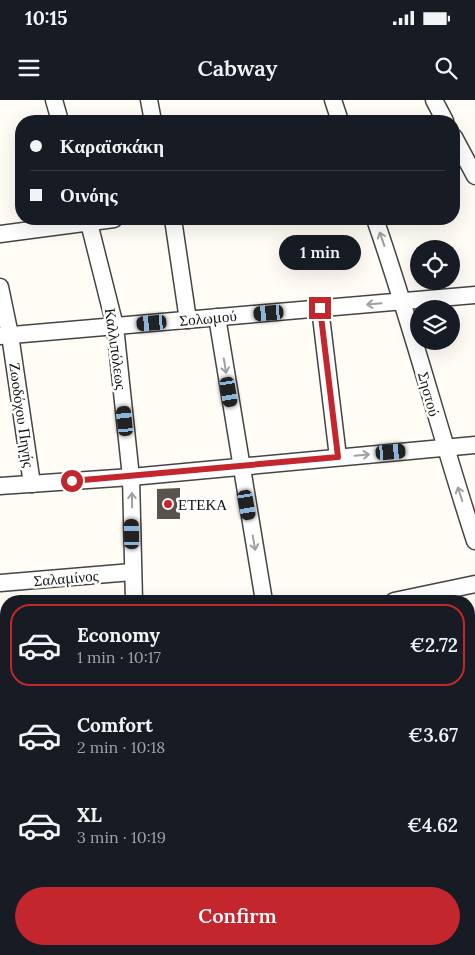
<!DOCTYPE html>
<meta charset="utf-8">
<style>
body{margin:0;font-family:Lora,serif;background:#242831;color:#f1f3f6;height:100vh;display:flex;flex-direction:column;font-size:19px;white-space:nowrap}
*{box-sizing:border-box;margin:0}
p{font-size:16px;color:#9ea1a6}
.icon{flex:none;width:28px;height:28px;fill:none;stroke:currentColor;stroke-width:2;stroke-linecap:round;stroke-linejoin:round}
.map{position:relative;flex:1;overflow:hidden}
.sheet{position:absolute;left:0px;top:495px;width:475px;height:360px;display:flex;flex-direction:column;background:#171b24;border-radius:20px 20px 0 0;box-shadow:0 5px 20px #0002}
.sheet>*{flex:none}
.guide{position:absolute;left:15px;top:15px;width:445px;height:110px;border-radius:20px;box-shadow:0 5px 20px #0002;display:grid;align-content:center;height:110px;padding:0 15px;background:#171b24}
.tools{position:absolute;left:410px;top:140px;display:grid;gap:10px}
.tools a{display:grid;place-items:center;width:50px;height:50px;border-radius:50%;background:#171b24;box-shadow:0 5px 20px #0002;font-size:25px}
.end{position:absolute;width:22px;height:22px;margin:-11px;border:6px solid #c4262e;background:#fff;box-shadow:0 0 0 2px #fff}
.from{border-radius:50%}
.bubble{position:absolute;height:35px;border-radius:18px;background:#171b24;box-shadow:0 5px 20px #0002;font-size:16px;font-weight:600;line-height:35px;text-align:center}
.car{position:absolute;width:15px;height:30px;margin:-15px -8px;border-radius:6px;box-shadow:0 0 4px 1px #0007;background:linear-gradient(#222 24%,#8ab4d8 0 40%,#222 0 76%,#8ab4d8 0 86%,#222 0)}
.guide b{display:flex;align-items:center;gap:18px;height:48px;font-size:19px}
.guide b+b{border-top:1px solid #363941}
.guide i{width:12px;height:12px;background:#f1f3f6}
ul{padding:9px 0 0;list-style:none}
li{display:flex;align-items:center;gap:15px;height:82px;margin:0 10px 8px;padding:0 5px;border:2px solid transparent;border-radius:20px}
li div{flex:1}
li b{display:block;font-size:19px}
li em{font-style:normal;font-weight:600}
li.active{border-color:#c4262e}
li>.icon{width:45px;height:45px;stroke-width:1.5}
.cta{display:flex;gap:10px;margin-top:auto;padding:10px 15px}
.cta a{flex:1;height:58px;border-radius:30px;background:#c4262e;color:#fff;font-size:20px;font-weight:600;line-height:58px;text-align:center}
.status{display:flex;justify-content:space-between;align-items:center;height:35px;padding:0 25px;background:#171b24;direction:ltr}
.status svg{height:14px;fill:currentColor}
header{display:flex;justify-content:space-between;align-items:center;height:65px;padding:0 15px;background:#171b24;font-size:22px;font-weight:600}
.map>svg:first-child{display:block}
</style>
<div class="status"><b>10:15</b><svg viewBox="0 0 49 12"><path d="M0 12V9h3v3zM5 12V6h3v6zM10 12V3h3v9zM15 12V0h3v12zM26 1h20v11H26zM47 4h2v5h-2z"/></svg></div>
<header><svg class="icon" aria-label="menu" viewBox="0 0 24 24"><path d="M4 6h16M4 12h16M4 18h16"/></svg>Cabway<svg class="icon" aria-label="search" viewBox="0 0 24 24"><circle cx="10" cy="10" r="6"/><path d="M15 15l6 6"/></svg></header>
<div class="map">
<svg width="475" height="855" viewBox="0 0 475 855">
<rect width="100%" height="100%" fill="#fffdf5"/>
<!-- building -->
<polygon fill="#5a524d" points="180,388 180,419 157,419 157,389"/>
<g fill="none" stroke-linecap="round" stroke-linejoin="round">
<defs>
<g id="minor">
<polyline points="54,0 60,21"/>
<polyline points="149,0 153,21"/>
<polyline points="333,0 340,21"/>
<polyline points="434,0 445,21"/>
<polyline points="454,37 475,76"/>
<polyline points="88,119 115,226 131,377 134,501"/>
<polyline points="173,119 188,220"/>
<path d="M375,119C412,225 440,334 475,441"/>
<polyline points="0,134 114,119"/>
<polyline points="0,187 10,235 32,384"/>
<polyline points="320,208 338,357"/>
<polyline points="217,217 264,501"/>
<polyline points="0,236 475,195"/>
<polyline points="0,386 131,377 475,345"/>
<polyline points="0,483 132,472"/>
<polyline points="394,501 475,484"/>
<polyline points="0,570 6,570"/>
<polyline points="0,656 6,655"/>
<polyline points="0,746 6,745"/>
<polyline points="469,770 475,769"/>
<polyline points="0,834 6,833"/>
<polyline points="0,848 1,855"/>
<polyline points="177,849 178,855"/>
<polyline points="314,855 315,849"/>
<polyline points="427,855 428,849"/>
</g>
</defs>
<!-- minor casing -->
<use href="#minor" stroke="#444" stroke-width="19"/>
<!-- minor -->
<use href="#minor" stroke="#fff" stroke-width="16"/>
</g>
<!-- one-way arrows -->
<defs><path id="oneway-shaft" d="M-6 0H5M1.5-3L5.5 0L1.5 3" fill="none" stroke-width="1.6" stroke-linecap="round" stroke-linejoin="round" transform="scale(1.25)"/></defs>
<g stroke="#a0a0a0">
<use href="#oneway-shaft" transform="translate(382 139) rotate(-109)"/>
<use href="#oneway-shaft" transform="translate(374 204) rotate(175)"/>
<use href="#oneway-shaft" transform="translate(225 266) rotate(81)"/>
<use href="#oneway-shaft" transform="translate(362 355) rotate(-5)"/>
<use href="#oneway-shaft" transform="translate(460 394) rotate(-108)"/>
<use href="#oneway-shaft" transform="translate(132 400) rotate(-91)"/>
<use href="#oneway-shaft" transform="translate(254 443) rotate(80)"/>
</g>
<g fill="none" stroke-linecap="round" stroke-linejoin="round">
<!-- route -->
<polyline stroke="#c4262e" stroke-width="6" points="72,381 338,357 320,208"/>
</g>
<!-- markers -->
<circle fill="#c4262e" stroke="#fff" stroke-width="2" cx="168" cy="404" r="5"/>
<g text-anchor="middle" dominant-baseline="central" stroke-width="5" stroke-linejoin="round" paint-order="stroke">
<!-- street labels -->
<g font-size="15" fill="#111" stroke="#fff">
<text transform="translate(208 218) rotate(-5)">Σολωμού</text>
<text transform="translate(116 249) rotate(82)">Καλλιπόλεως</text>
<text transform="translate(429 294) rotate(75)">Σηστού</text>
<text transform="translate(22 315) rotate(82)">Ζωοδόχου Πηγής</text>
<text transform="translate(66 478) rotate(-5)">Σαλαμίνος</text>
</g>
<!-- poi labels -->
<g font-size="15" fill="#111" stroke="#fff" text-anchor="start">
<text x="178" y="404">ΕΤΕΚΑ</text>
</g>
</g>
</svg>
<div class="tools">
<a><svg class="icon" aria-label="locate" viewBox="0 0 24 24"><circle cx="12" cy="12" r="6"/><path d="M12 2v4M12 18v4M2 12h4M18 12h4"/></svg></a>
<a><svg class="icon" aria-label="layers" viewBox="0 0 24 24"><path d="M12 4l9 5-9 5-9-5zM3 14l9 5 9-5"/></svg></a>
</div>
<i class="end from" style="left:72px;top:381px"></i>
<i class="end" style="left:320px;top:208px"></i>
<div class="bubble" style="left:279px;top:135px;width:82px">1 min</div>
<i class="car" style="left:269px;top:213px;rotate:265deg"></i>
<i class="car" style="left:152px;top:223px;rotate:265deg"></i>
<i class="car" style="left:229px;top:292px;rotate:171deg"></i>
<i class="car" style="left:125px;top:321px;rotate:354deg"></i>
<i class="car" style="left:391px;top:352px;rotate:85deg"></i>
<i class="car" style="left:247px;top:405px;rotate:170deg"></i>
<i class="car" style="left:132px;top:434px;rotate:359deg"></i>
<div class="guide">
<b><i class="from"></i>Καραϊσκάκη</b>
<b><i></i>Οινόης</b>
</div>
<section class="sheet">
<ul>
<li class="active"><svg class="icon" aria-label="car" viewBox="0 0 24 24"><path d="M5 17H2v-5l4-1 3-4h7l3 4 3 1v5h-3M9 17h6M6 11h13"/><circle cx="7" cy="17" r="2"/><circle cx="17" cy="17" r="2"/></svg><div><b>Economy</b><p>1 min · 10:17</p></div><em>€2.72</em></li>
<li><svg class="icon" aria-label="car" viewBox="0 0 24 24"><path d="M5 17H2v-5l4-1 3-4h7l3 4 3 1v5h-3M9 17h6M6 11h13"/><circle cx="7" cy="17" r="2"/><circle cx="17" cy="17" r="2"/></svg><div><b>Comfort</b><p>2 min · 10:18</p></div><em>€3.67</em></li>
<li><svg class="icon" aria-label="car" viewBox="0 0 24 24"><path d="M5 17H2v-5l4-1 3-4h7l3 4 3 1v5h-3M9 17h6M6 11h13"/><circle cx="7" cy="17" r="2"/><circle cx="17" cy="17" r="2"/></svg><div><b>XL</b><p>3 min · 10:19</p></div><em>€4.62</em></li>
</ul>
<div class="cta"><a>Confirm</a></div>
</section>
</div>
